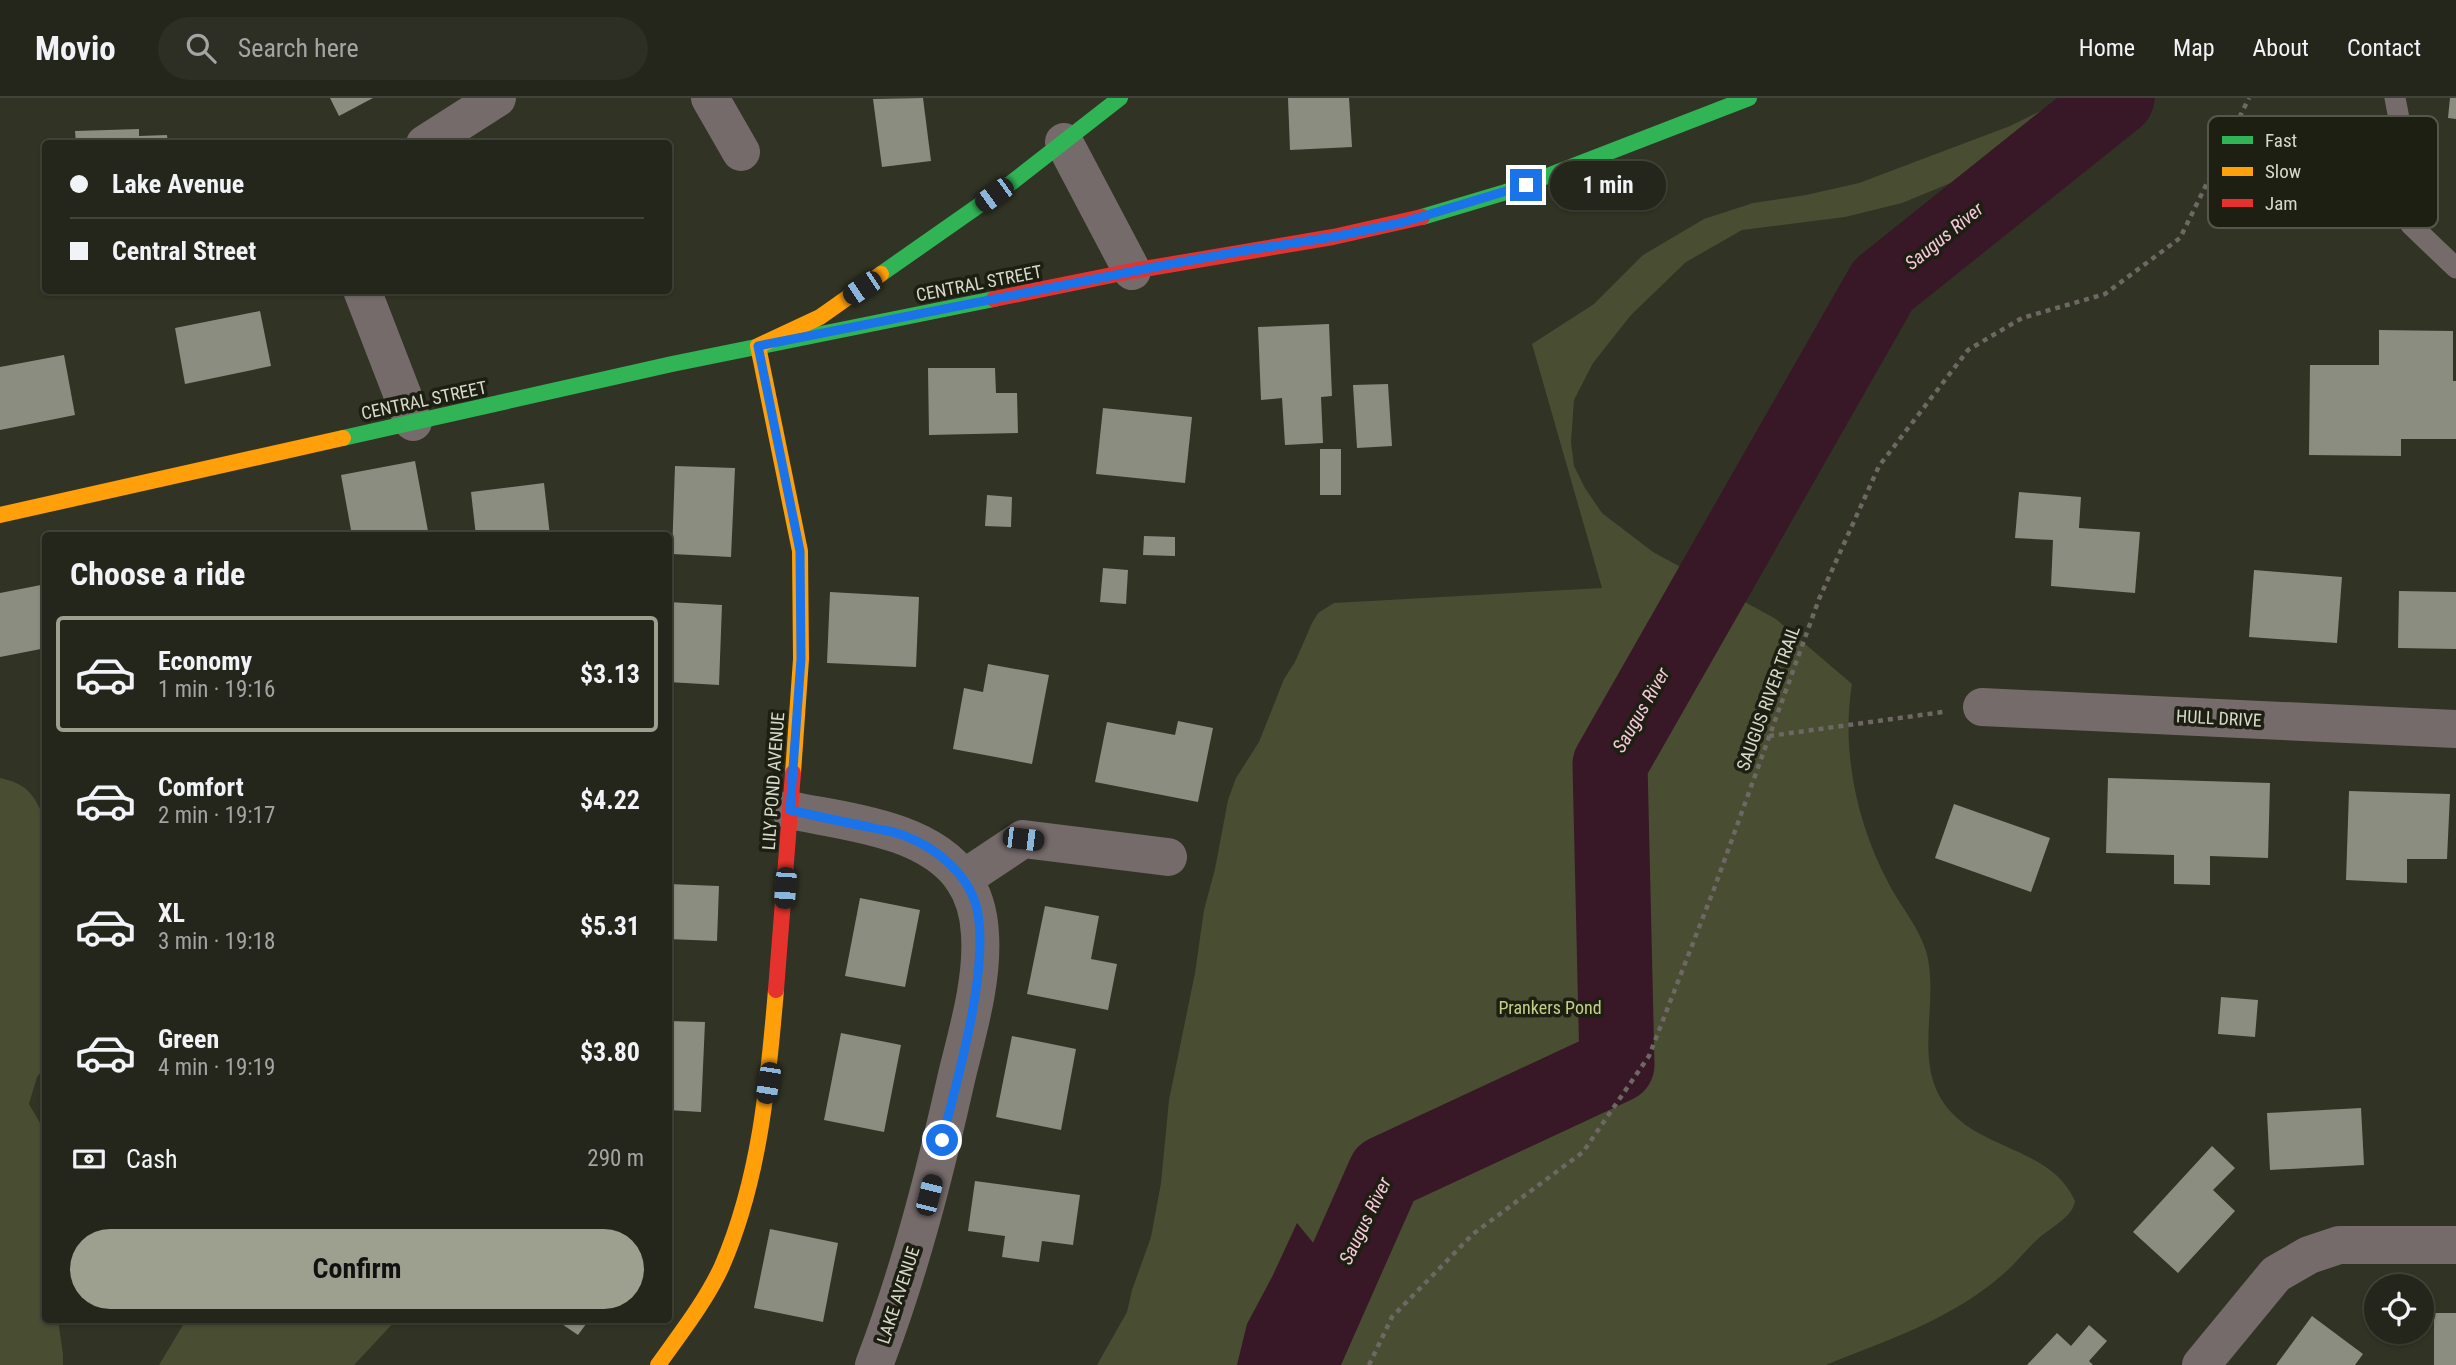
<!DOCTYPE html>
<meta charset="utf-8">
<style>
body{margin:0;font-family:"Roboto Condensed",sans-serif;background:#2d2e24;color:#f1f3f6;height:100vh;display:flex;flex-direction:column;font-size:26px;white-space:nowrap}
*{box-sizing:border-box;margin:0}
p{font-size:23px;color:#a3a5a3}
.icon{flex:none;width:38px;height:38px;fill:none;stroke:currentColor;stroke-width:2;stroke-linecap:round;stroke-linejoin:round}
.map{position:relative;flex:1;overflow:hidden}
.side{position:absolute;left:42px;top:434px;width:630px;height:791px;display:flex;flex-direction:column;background:#25261b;border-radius:7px;box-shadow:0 2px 5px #0004,0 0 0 2px #42433a}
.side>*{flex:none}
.banner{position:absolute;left:42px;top:42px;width:630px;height:154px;border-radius:7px;box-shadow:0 2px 5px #0004,0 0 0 2px #42433a;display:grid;align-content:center;height:154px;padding:0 28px;background:#25261b}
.buttons{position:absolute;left:2364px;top:1176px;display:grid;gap:14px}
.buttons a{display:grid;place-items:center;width:70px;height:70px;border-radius:50%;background:#25261b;box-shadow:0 2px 5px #0004,0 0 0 2px #42433a;font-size:35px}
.end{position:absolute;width:32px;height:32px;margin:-16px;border:9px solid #1a73e8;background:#fff;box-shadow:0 0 0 4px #fff}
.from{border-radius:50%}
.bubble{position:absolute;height:49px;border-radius:24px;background:#25261b;box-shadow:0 2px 5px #0004,0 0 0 2px #42433a;font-size:23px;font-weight:700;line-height:49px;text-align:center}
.car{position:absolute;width:21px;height:42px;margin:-21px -10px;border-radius:9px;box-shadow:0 0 5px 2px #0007;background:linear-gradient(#222 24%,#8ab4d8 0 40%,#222 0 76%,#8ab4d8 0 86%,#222 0)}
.banner b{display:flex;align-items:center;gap:24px;height:66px;font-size:26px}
.banner b+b{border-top:2px solid #42433a}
.banner i{width:18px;height:18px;background:#f1f3f6}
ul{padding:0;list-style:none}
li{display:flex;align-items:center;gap:21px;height:116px;margin:0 14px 10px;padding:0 14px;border:4px solid transparent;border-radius:7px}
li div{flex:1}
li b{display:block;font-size:26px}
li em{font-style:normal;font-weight:700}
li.on{border-color:#9d9f8f}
li>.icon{width:63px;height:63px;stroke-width:1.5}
h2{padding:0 28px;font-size:32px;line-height:84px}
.pay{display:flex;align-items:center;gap:18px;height:77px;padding:0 28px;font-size:26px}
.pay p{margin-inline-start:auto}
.primary-button{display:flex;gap:14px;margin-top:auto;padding:14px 28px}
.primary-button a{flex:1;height:80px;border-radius:42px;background:#9d9f8f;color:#111;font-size:28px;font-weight:700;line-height:80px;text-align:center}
header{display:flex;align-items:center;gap:42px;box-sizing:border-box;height:98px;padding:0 35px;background:#25261b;border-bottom:2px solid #42433a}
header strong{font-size:33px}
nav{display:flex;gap:38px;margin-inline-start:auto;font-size:24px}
.search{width:490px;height:63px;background:#2d2e24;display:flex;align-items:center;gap:18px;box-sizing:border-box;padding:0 24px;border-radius:38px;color:#a3a5a3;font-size:26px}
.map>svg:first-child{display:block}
</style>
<header>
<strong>Movio</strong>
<div class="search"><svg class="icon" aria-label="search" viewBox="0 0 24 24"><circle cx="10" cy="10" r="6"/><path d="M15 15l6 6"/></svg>Search here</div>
<nav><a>Home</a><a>Map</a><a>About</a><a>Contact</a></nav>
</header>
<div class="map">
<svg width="2456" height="1267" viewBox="0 0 2456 1267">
<rect width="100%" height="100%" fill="#313324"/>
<!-- green -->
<g fill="#494d32">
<path d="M2067,0H2114L1958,82L1902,105L1845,119L1742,132L1686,164L1631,217L1593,265L1574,302L1571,344L1574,368L1585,390L1602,415L1653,454L1776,521L1852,586C1841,653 1857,727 1889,786C1902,811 1923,834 1928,861C1938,913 1911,972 1952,1015C1988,1053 2053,1052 2075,1103C2073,1119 2050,1130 2039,1140C2025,1152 2015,1167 2001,1178C1950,1222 1887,1242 1826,1267H1097L1127,1214L1132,1192L1151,1139L1161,1085L1169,1002L1195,875L1204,812L1215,771L1228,702L1236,680L1259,644L1284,581L1295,564L1312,525L1318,515L1334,505L1602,490L1532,246L1594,206L1643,157L1704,121L1753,105L1806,97L1859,85L2010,28Z"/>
<path d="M0,680C28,686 33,696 45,721V970L37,979L29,1006L40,1025L45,1055L41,1100L46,1222H58L63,1256V1267H0Z"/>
<polygon points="186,1222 396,1222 354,1267 159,1267"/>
</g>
<!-- water -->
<polygon fill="#381726" points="1297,1125 1359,1201 1319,1238 1311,1267 1237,1267 1247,1226 1273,1177"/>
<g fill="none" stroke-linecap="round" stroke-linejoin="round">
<!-- river -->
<polyline stroke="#381726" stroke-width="75" points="1300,1267 1385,1075 1617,967 1610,666 1883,187 2117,0"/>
</g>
<!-- building -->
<g fill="#8b8d80">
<polygon points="330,0 373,0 339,18"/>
<polygon points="923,0 931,63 882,69 873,1"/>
<polygon points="1288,0 1349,0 1352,49 1290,52"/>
<polygon points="2450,0 2456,0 2456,21 2448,20"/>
<polygon points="139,31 139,38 167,37 168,46 76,46 75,33"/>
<polygon points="260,213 271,268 185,286 175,230"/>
<polygon points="1329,226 1332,298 1321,299 1323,345 1285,347 1282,300 1261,302 1258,229"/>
<polygon points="2379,232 2453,233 2453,283 2456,283 2456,341 2401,341 2401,358 2309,357 2310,267 2379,267"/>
<polygon points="64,257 75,317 0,332 0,269"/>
<polygon points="928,270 995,270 996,295 1017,295 1018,335 929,337"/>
<polygon points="1388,286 1392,348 1357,350 1353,287"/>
<polygon points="1103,310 1192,319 1185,385 1096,376"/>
<rect x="1320" y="351" width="21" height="46"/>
<polygon points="415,363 428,433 407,438 329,438 351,432 341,377"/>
<polygon points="675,368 735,370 731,459 672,456"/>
<polygon points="544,385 550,438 476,438 471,394"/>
<polygon points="2019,394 2081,399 2079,430 2140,434 2135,495 2051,488 2053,442 2015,440"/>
<polygon points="987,397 1012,399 1011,429 985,428"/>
<polygon points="1144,438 1175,439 1175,458 1143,457"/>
<polygon points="1103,470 1128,472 1126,506 1100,504"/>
<polygon points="2254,472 2342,479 2337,545 2249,539"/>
<polygon points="46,486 46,550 0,559 0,495"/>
<polygon points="2399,493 2456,494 2456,551 2398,550"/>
<polygon points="830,494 919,499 916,569 827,565"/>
<polygon points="668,504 722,507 719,587 668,584"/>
<polygon points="988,566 1049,577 1032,666 953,651 964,590 983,594"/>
<polygon points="1178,623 1213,630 1198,704 1095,684 1107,624 1175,637"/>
<polygon points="2108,680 2270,685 2268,760 2210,758 2210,787 2174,786 2174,757 2106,755"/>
<polygon points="2349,693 2450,696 2447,761 2407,761 2407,785 2346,782"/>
<polygon points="1954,706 2050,740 2031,794 1935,760"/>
<polygon points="668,786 719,788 717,843 668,841"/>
<polygon points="860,800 920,812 905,889 845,878"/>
<polygon points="1045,808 1099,818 1091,861 1117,866 1108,912 1027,896"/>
<polygon points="2221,899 2258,902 2255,939 2218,936"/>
<polygon points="668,923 705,924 701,1014 668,1012"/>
<polygon points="841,935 901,947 884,1034 824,1022"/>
<polygon points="1012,938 1076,951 1061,1032 996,1019"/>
<polygon points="2361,1010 2364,1067 2270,1072 2267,1015"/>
<polygon points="2212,1048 2235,1070 2213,1092 2235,1113 2178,1175 2133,1134"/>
<polygon points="975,1083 1080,1097 1073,1147 1042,1143 1039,1164 1002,1159 1005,1138 968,1133"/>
<polygon points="770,1131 838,1145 823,1224 754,1210"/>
<rect x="2434" y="1215" width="22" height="52"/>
<polygon points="2312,1218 2363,1256 2355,1267 2276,1267"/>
<polygon points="556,1222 589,1222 578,1237"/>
<polygon points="2089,1227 2107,1243 2089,1263 2093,1267 2027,1267 2057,1235 2071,1248"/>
</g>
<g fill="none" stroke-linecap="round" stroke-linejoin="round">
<!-- path -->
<g stroke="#6d6864" stroke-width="4.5" stroke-dasharray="5 5" stroke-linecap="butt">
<polyline points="1769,638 1943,614"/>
<polyline points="1369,1267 1392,1219 1473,1136 1583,1054 1649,958 1714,791 1819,501 1879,368 1968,252 2022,220 2105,196 2180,140 2249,0"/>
</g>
<!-- lane -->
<polyline stroke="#766b6b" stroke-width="21" points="2395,0 2401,31 2411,127 2456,170"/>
<!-- street -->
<g stroke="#766b6b" stroke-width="38">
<polyline points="710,0 741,54"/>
<polyline points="1064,44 1132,173"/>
<polyline points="425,46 497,0"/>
<polyline points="362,192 413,324"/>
<polyline points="1982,609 2456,631"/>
<path d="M790,712C846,724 928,730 963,781C974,797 979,817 980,836C983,882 968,932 957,977C935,1075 910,1173 874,1267"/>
<polyline points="963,781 1023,741 1168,759"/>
<polyline points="2201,1267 2276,1176 2309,1157 2339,1147 2456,1147"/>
</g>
<!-- fast -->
<g stroke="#30b455" stroke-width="16">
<polyline points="1422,119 1506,94 1749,0"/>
<polyline points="881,176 1011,85 1120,0"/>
<polyline points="343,340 672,266 994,201"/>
</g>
<!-- slow -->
<g stroke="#ff9f0a" stroke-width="16">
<polyline points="0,417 343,340"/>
<polyline points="793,675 801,561 800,453 758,248 820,219 881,176"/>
<path d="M658,1267C680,1236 706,1203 722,1168C760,1080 768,986 776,892"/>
</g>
<!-- jam -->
<g stroke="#e5322d" stroke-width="16">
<polyline points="994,201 1132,173 1333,139 1422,119"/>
<polyline points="776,892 793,675"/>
</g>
</g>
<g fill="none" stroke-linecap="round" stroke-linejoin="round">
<!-- route -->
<path stroke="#1a73e8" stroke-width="9" d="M942,1042C957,983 990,870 977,811C969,777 937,750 905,738C894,733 880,732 869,729C843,724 816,718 790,712L801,561L800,453L758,248L1160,168L1242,153L1333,139L1404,124L1526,87"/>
</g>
<g text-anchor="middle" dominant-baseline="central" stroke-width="7" stroke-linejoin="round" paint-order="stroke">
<!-- street labels -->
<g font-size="18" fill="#d7d9c9" stroke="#1d1f13">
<text transform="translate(979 185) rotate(-11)">CENTRAL STREET</text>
<text transform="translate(424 302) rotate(-12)">CENTRAL STREET</text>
<text transform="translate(1768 600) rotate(-70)">SAUGUS RIVER TRAIL</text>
<text transform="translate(2219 620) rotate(3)">HULL DRIVE</text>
<text transform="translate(773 683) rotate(-86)">LILY POND AVENUE</text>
<text transform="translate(898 1197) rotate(-72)">LAKE AVENUE</text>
</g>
<!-- park labels -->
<g font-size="18" fill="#c6cf88" stroke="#1d1f13">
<text x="1550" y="909">Prankers Pond</text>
</g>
<!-- water labels -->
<g font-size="19" font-style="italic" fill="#f6c8da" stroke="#1d1f13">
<text transform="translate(1944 138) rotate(-39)">Saugus River</text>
<text transform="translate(1641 612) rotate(-60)">Saugus River</text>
<text transform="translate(1365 1123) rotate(-64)">Saugus River</text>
</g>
</g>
<!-- legend -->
<rect x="2208" y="18" width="230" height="112" rx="10" fill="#1d1f13" stroke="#55574a" stroke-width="2"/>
<rect x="2222" y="38" width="31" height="8" fill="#30b455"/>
<rect x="2222" y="69" width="31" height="9" fill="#ff9f0a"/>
<rect x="2222" y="101" width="31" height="8" fill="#e5322d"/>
<g font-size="19" fill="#d7d9c9">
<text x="2265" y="49">Fast</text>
<text x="2265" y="80">Slow</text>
<text x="2265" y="112">Jam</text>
</g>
</svg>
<div class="buttons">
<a><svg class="icon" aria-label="locate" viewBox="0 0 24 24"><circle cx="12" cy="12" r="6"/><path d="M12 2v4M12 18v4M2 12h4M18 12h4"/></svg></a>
</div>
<i class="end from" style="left:942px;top:1042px"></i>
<i class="end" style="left:1526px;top:87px"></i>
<div class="bubble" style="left:1550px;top:63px;width:116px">1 min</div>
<i class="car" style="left:994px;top:97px;rotate:234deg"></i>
<i class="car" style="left:862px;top:190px;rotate:236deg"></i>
<i class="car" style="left:1023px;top:741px;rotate:97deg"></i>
<i class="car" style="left:785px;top:790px;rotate:184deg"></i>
<i class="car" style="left:768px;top:985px;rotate:189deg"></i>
<i class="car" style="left:929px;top:1097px;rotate:14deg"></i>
<div class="banner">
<b><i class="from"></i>Lake Avenue</b>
<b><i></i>Central Street</b>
</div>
<section class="side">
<h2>Choose a ride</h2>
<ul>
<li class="on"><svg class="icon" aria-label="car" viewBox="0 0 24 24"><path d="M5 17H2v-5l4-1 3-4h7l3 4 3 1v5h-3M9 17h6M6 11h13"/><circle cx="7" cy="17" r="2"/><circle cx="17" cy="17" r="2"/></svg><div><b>Economy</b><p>1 min · 19:16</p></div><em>$3.13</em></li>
<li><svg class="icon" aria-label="car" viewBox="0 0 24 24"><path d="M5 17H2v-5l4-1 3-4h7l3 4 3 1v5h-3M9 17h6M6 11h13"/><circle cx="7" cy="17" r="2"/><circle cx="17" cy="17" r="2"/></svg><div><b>Comfort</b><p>2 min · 19:17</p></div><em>$4.22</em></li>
<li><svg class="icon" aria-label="car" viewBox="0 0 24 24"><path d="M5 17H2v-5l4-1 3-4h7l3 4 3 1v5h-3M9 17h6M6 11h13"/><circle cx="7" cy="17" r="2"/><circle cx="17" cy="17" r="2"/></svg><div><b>XL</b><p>3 min · 19:18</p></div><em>$5.31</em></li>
<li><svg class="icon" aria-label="car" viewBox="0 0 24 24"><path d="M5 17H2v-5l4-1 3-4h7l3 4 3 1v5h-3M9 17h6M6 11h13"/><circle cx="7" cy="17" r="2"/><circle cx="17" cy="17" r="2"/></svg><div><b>Green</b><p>4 min · 19:19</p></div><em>$3.80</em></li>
</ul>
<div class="pay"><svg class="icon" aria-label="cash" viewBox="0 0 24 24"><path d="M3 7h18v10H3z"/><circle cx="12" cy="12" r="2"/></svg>Cash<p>290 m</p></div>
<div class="primary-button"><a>Confirm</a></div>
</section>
</div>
